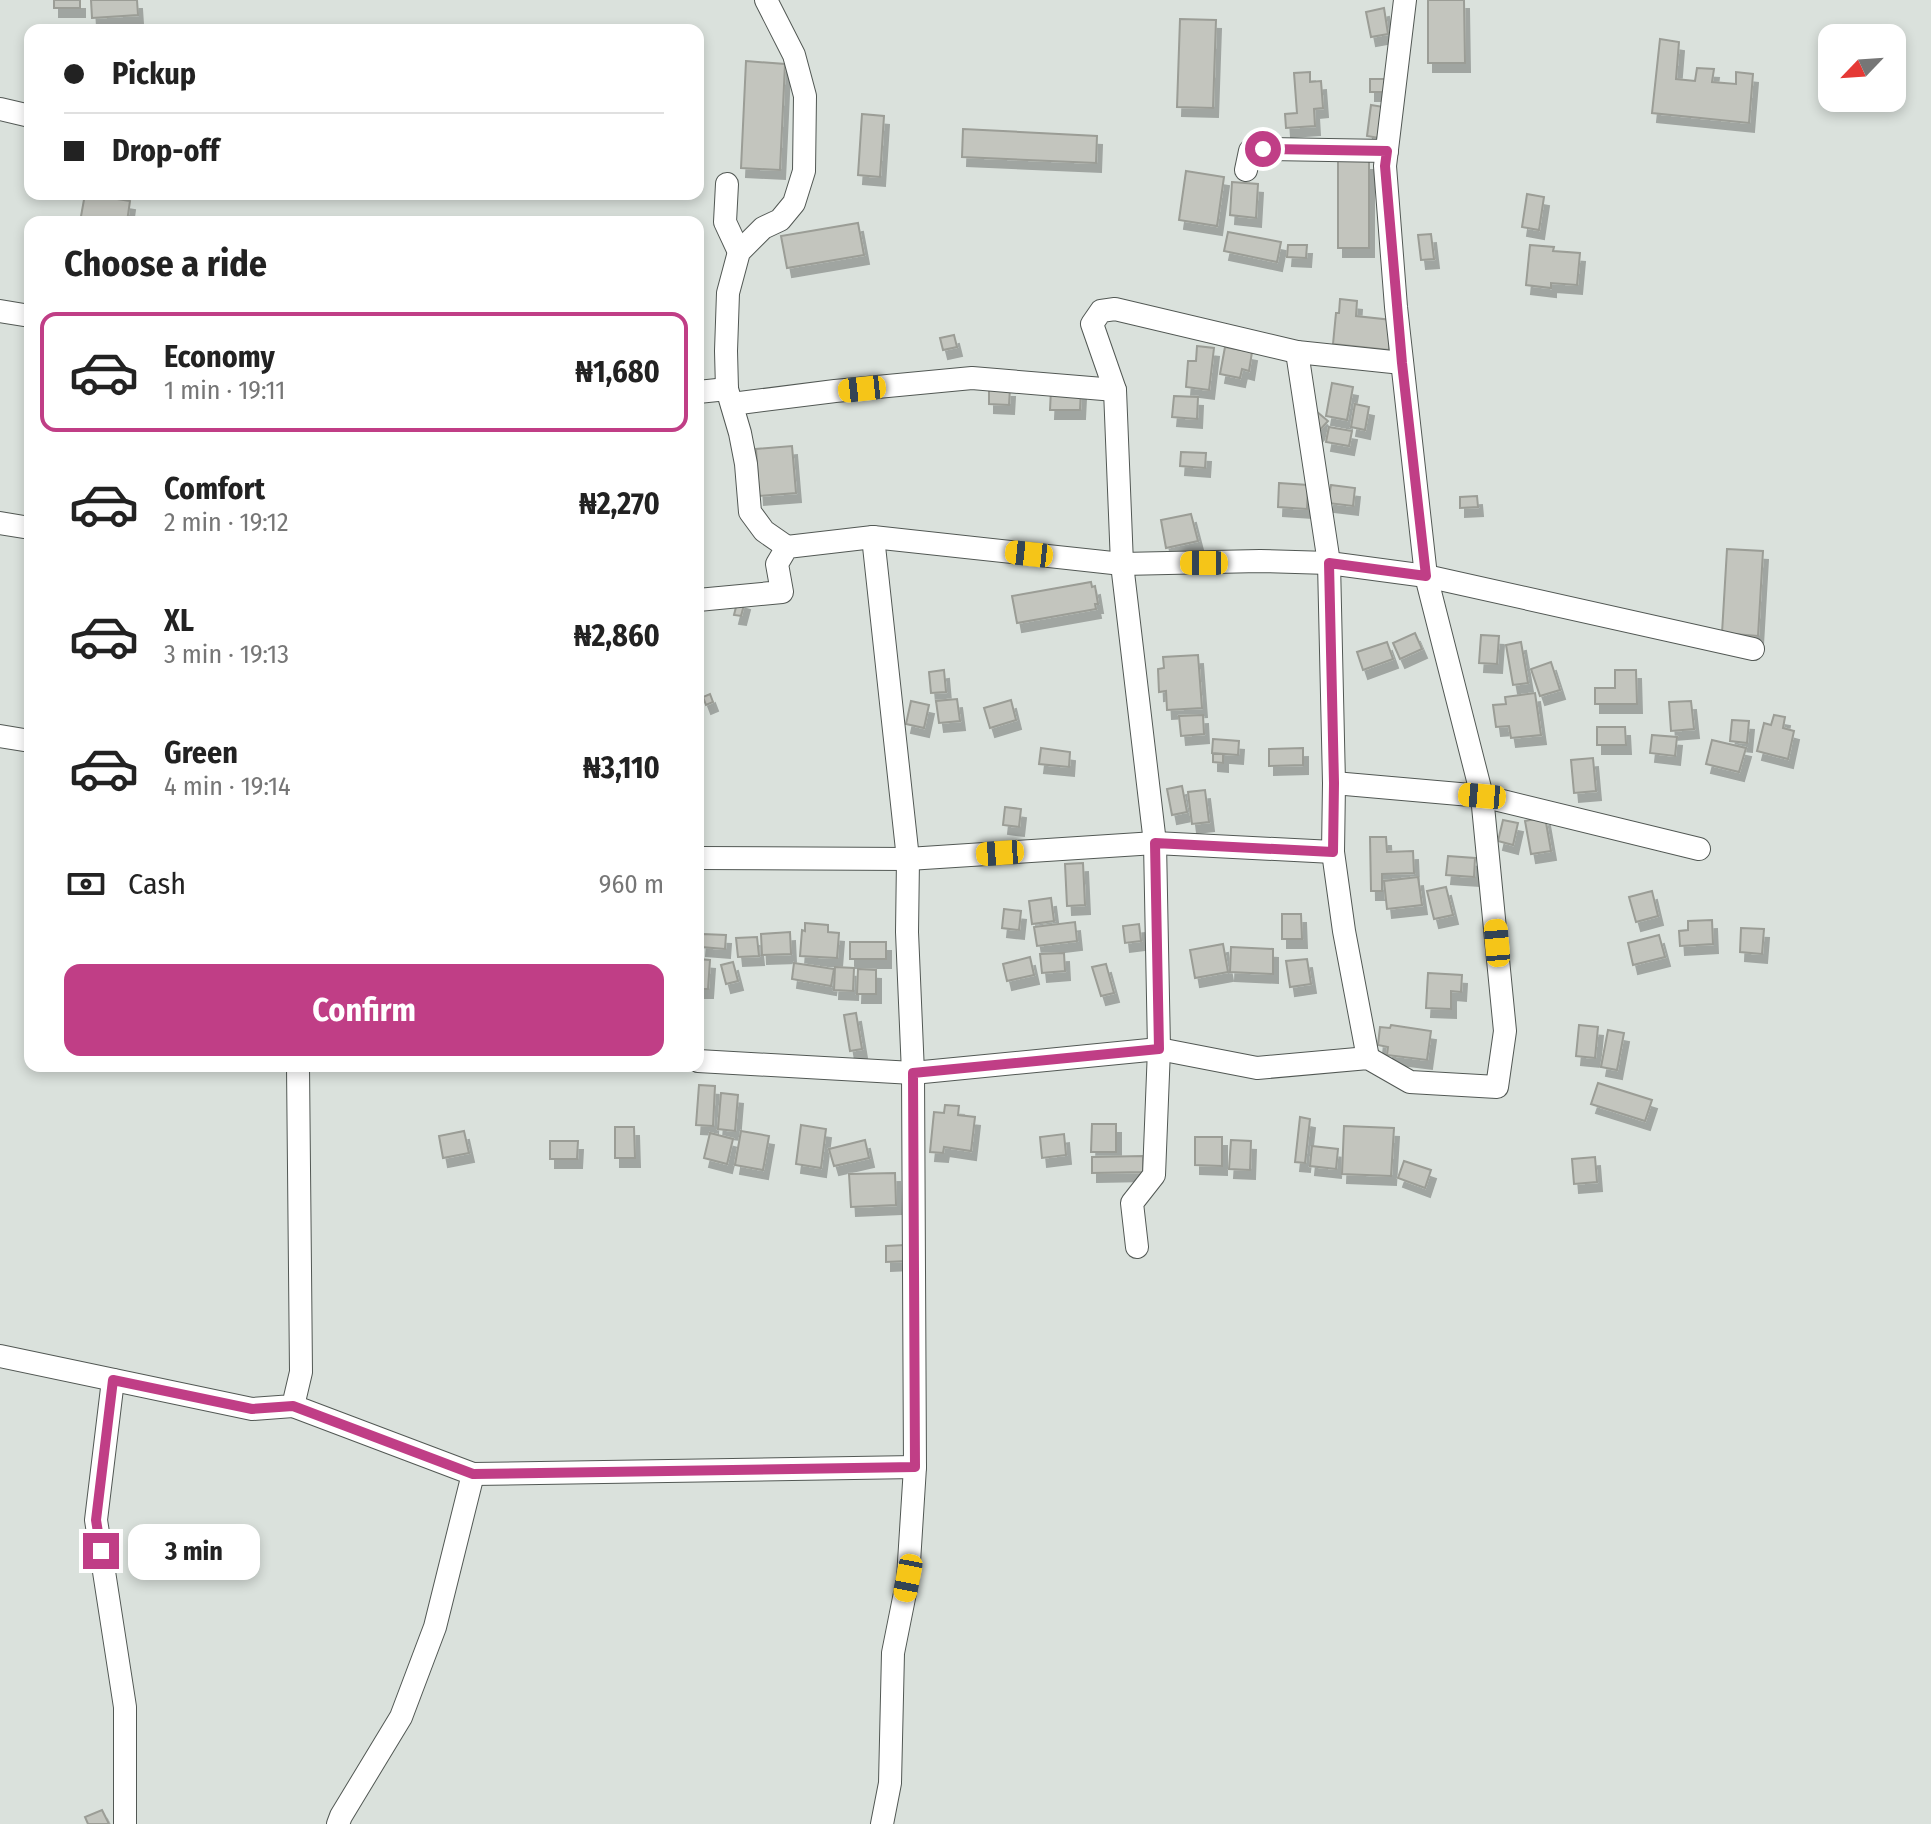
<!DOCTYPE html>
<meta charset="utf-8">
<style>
body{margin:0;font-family:"Fira Sans Condensed",sans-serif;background:#f6f6f6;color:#222;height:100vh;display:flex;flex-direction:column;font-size:30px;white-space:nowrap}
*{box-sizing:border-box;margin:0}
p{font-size:26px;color:#767676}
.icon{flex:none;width:44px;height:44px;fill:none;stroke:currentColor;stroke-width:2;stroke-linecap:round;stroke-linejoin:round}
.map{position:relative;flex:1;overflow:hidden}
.drawer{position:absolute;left:24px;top:216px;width:680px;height:856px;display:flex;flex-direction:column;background:#fff;border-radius:16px;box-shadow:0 4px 12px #0003}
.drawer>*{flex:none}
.top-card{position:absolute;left:24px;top:24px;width:680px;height:176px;border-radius:16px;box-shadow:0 4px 12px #0003;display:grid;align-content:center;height:176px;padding:0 40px;background:#fff}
.needle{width:52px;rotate:245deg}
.fabs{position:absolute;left:1818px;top:24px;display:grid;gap:16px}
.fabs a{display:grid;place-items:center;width:88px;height:88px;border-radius:16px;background:#fff;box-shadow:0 4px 12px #0003;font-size:40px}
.end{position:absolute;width:36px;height:36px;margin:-18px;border:10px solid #c03e86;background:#fff;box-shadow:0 0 0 4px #fff}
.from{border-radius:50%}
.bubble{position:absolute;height:56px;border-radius:16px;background:#fff;box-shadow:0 4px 12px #0003;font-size:26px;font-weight:700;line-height:56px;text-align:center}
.car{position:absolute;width:24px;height:48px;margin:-24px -12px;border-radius:10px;box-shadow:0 0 6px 2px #0007;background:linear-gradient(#f5c518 24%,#345 0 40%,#f5c518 0 76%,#345 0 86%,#f5c518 0)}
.top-card b{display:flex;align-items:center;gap:28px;height:76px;font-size:30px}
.top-card b+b{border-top:2px solid #e0e0e0}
.top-card i{width:20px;height:20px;background:#222}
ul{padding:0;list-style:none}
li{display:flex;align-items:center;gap:24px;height:120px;margin:0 16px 12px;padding:0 24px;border:4px solid transparent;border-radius:16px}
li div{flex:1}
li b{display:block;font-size:30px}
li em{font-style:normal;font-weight:700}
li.current{border-color:#c03e86}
li>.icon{width:72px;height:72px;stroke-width:1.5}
h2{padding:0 40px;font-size:36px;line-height:96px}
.pay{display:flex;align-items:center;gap:20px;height:88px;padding:0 40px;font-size:30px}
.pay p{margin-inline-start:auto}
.primary-button{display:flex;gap:16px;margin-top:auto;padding:16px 40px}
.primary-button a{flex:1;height:92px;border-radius:16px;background:#c03e86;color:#fff;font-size:32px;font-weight:700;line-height:92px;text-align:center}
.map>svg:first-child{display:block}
</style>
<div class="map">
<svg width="1931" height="1824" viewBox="0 0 1931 1824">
<defs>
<filter id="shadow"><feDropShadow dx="5" dy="9" stdDeviation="0" flood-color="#0004"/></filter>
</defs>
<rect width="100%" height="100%" fill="#dae1dc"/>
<!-- building -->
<g fill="#c3c5be" stroke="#9b9d96" stroke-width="2" filter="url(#shadow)">
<rect x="54" y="0" width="26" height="8"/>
<polygon points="91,0 137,0 138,15 92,18"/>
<polygon points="1428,0 1464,0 1465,63 1428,63"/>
<polygon points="1384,8 1388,34 1371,37 1366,12"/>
<polygon points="1180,19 1216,20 1213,108 1177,107"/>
<polygon points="1660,39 1679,42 1676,79 1695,81 1697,68 1714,69 1712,82 1736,84 1736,72 1753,74 1749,123 1652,113"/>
<polygon points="746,61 785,64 780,170 741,168"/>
<polygon points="1310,72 1310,82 1321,81 1323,108 1314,109 1315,126 1286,128 1285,114 1297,113 1294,73"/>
<rect x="1370" y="79" width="17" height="13"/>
<polygon points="1371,105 1390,108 1385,139 1367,136"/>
<polygon points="862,114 884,116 880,177 858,175"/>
<polygon points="963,129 1097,136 1096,163 962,157"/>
<rect x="1338" y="161" width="31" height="87"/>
<polygon points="1186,171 1224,177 1217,226 1179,220"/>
<polygon points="1232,182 1258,184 1256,218 1230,215"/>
<polygon points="85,194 130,201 127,222 80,222"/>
<polygon points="1527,194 1544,197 1539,230 1522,227"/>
<polygon points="858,223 864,255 787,268 781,236"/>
<polygon points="1228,232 1281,242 1277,262 1224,251"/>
<polygon points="1431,234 1434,259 1421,260 1418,235"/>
<polygon points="1288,245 1307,245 1306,258 1287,257"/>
<polygon points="1530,245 1554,247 1553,251 1580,253 1577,285 1551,283 1551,288 1526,285"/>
<polygon points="1340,299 1357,301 1356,316 1392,320 1389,350 1333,344 1336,313 1339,313"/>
<polygon points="954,335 957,347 943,350 940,338"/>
<polygon points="1197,346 1214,348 1209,390 1186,387 1188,361 1196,361"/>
<polygon points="1225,347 1252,352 1249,371 1242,369 1240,378 1220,374"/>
<polygon points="1332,383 1353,387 1347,420 1326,416"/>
<polygon points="989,388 1010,388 1009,405 989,404"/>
<polygon points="1051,389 1081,390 1080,410 1050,410"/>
<polygon points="1174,396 1198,397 1197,419 1172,417"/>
<polygon points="1355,404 1369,407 1365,430 1351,427"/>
<polygon points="1316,411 1328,421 1318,432"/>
<polygon points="1329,427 1352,431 1349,446 1326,442"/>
<polygon points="792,446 796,493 759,496 756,449"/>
<polygon points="1181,452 1206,453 1205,468 1180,466"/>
<polygon points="1279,483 1308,485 1307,509 1278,507"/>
<polygon points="1331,485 1355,488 1353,506 1328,503"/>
<polygon points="1477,496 1478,507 1460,508 1460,497"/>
<polygon points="1191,514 1198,541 1166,548 1161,520"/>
<polygon points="1727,549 1763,551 1758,636 1722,633"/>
<polygon points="1091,582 1092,587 1095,586 1098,604 1095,604 1096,609 1017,623 1012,596"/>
<polygon points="738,599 745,601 741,616 734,615"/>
<polygon points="1415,633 1422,649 1400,659 1393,643"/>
<polygon points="1481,635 1499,636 1497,664 1479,663"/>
<polygon points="1387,642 1393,659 1363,670 1357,652"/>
<polygon points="1521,642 1528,683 1513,685 1506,645"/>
<polygon points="1198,655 1202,708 1167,710 1166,691 1159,692 1158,669 1164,668 1163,657"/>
<polygon points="1551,662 1560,690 1540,696 1531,669"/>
<polygon points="944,670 946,692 931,693 929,672"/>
<polygon points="1615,670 1636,670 1637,704 1595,704 1595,688 1615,688"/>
<polygon points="1535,693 1541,735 1511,738 1509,726 1496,727 1493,705 1506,704 1505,697"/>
<polygon points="710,694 713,702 706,705 703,697"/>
<polygon points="957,699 960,721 939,723 936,701"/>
<polygon points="1011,700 1016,720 990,728 984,708"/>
<polygon points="911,701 929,705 924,728 906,724"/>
<polygon points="1691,701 1694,729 1671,731 1669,702"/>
<polygon points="1203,715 1204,734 1181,736 1179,716"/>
<polygon points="1774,715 1785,717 1783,728 1794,731 1788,759 1757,751 1764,723 1771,725"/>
<polygon points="1732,720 1749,721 1747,743 1730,741"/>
<polygon points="1597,727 1625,727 1626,745 1597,745"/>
<polygon points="1652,735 1677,737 1675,756 1650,753"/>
<polygon points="1213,739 1239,741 1238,755 1212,753"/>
<polygon points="1712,740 1746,748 1739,772 1706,764"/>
<polygon points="1041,748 1070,752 1069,767 1039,764"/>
<polygon points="1303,748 1303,765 1269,766 1269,749"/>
<polygon points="1213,754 1223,754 1223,763 1213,762"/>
<polygon points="1593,758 1596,791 1574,793 1571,760"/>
<polygon points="1182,786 1187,812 1172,815 1167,789"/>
<polygon points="1205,790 1209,822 1192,824 1188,792"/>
<polygon points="1005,807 1021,809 1019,827 1003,825"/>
<polygon points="1545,817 1551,851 1531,854 1525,821"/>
<polygon points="1503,820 1518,823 1513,845 1498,841"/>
<polygon points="1370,837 1386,837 1387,852 1413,851 1414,873 1382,874 1382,891 1371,891"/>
<polygon points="1448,856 1475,858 1474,877 1446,875"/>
<polygon points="1083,863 1085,905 1067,906 1065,864"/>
<polygon points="1418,877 1422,905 1387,909 1384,881"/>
<polygon points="1446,887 1453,915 1434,919 1427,891"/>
<polygon points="1652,891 1658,916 1636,922 1629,897"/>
<polygon points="1051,898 1054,921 1032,924 1029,901"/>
<polygon points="1004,909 1021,911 1019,930 1002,928"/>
<polygon points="1282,914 1301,914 1302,939 1282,939"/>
<polygon points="1712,920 1713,944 1680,946 1679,931 1688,930 1688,921"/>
<polygon points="1075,922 1077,941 1037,946 1034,927"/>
<polygon points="805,923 828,925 828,932 839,933 837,958 800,956 802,930 805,931"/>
<polygon points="1139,924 1141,941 1125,943 1123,926"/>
<polygon points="1741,928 1764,929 1762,954 1740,952"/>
<polygon points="790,932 791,954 762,955 761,934"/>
<polygon points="702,934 726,935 725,949 701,947"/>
<polygon points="1659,935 1665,957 1633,965 1628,943"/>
<polygon points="757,937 759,956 738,957 736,938"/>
<rect x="850" y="942" width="36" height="17"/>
<polygon points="1223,944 1228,972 1195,978 1190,950"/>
<polygon points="1231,947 1273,949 1273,974 1230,972"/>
<polygon points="1064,953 1065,971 1042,973 1040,954"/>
<polygon points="1030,957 1034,975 1007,981 1003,964"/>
<polygon points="698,959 710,960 708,989 698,989"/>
<polygon points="1307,959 1311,984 1290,987 1286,961"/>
<polygon points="733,962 738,981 726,984 721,965"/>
<polygon points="794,963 834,969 831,986 792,979"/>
<polygon points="1106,964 1114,993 1101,996 1092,967"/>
<polygon points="835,967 854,968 853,991 834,990"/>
<polygon points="858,969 876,970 876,994 857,994"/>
<polygon points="1428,973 1462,975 1461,992 1451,991 1451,1009 1426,1008"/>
<polygon points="856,1013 862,1049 850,1051 844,1015"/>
<polygon points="1391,1025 1431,1031 1427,1060 1387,1055 1388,1047 1378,1045 1380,1027 1390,1028"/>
<polygon points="1579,1025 1598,1027 1595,1058 1576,1056"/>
<polygon points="1608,1030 1624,1033 1617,1070 1601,1067"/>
<polygon points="1598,1083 1652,1100 1645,1121 1591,1104"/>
<polygon points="699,1085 715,1086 713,1126 696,1125"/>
<polygon points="721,1093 738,1095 735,1131 718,1129"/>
<polygon points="945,1105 959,1106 958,1115 975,1117 971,1151 944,1147 943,1153 930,1152 934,1112 944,1113"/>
<polygon points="1300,1117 1310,1119 1305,1163 1295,1162"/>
<polygon points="1092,1124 1116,1124 1116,1152 1091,1152"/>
<polygon points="801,1125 826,1129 821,1168 796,1164"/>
<polygon points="1344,1126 1394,1128 1391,1176 1342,1174"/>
<polygon points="615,1127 634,1127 635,1158 615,1158"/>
<polygon points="464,1131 469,1153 443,1158 439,1136"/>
<polygon points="741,1131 769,1136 763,1170 735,1165"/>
<polygon points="710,1133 733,1139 727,1164 704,1158"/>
<polygon points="1064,1134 1066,1155 1042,1158 1040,1137"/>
<polygon points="1195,1137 1222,1137 1222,1166 1195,1165"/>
<polygon points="865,1140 869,1158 834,1166 829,1149"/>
<polygon points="1231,1140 1251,1141 1250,1170 1229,1169"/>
<polygon points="550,1141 578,1141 577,1159 550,1159"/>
<polygon points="1312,1146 1338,1149 1336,1169 1310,1166"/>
<polygon points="1143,1156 1143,1172 1092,1173 1092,1157"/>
<polygon points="1595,1157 1597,1182 1574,1184 1572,1159"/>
<polygon points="1404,1161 1431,1170 1425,1188 1398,1178"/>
<polygon points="895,1173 896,1205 851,1207 849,1174"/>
<polygon points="905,1245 906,1261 886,1262 886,1246"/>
<polygon points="102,1810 109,1824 88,1824 85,1817"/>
</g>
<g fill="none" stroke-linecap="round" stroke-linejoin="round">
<defs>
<g id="minor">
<polyline points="766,0 794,55 805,96 804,171 794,203 780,220 763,228 739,252 728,293 726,351 727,389 740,433 746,464 750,512 764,531 787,547"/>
<polyline points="0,109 30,116"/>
<polyline points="1246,170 1250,151 1256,147 1263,149 1387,151"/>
<polyline points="727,184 725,222 739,252"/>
<polyline points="0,311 30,316"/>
<polyline points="1297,352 1329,563 1334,783 1333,852 1344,931 1368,1058"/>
<polyline points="698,392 727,389"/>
<polyline points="732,404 835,391 972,378 1115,390"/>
<polyline points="0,523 30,528"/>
<polyline points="873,537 908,859 907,932 913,1073 915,1467 908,1578 893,1653 890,1783 882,1824"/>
<polyline points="698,600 782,592 777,564 787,547 873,537 1122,564 1260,561 1329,563 1426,576 1753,649"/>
<polyline points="0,736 30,741"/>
<polyline points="1334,783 1482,796 1699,849"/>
<polyline points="698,858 908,859 1155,843 1333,852"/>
<polyline points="698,1061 913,1073 1159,1049 1257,1068 1368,1058 1410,1082 1497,1087 1505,1031 1482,796 1426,576 1396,307 1385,166 1405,0"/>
<polyline points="1137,1247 1132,1203 1154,1175 1159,1049 1155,843 1122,564 1115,390 1092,324 1101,311 1115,309 1297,352 1402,363"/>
<polyline points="0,1356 252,1409 293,1406 301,1372 298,1066"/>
<polyline points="113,1380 96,1520 125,1707 125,1824"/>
<polyline points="293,1406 473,1474 915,1467"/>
<polyline points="338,1824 341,1816 401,1717 435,1627 473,1474"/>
</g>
</defs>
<!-- minor casing -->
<use href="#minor" stroke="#525854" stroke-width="24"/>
<!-- minor -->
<use href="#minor" stroke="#fff" stroke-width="22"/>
</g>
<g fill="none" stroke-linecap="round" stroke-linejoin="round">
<!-- route -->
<polyline stroke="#c03e86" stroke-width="10" points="101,1551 96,1520 113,1380 252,1409 293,1406 473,1474 915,1467 913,1073 1159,1049 1155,843 1333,852 1334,783 1329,563 1426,576 1402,363 1385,166 1387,151 1263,149"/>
</g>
</svg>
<div class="fabs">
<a><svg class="needle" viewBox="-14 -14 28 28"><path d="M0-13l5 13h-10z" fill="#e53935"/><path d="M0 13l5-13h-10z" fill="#767676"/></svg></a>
</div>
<i class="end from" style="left:1263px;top:149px"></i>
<i class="end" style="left:101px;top:1551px"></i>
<div class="bubble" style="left:128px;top:1524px;width:132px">3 min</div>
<i class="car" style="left:862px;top:389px;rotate:264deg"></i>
<i class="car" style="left:1029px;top:554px;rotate:276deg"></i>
<i class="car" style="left:1204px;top:563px;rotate:270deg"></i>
<i class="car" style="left:1482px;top:796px;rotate:275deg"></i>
<i class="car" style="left:1000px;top:853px;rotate:266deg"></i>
<i class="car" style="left:1497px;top:943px;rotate:355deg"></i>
<i class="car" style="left:908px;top:1578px;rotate:191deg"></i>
<div class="top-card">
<b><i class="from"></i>Pickup</b>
<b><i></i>Drop-off</b>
</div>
<section class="drawer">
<h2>Choose a ride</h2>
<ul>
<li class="current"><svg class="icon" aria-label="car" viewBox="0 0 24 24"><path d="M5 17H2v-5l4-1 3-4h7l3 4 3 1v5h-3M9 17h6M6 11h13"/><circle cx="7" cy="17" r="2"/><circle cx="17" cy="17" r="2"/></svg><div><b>Economy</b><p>1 min · 19:11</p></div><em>₦1,680</em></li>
<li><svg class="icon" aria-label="car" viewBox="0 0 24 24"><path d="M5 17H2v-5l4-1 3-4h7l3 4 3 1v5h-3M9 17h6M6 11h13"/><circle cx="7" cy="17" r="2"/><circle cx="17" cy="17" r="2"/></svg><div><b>Comfort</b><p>2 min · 19:12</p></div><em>₦2,270</em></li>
<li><svg class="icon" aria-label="car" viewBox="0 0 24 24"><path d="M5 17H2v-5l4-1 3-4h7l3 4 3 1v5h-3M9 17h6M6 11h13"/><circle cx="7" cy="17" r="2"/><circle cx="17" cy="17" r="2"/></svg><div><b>XL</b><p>3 min · 19:13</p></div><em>₦2,860</em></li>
<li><svg class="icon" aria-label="car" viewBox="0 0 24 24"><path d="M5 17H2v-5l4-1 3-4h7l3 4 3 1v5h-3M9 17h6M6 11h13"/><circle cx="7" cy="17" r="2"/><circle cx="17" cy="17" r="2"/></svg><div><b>Green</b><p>4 min · 19:14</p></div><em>₦3,110</em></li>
</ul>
<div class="pay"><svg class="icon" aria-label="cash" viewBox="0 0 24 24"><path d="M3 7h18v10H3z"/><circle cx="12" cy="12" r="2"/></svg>Cash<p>960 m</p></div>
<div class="primary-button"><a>Confirm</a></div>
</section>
</div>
